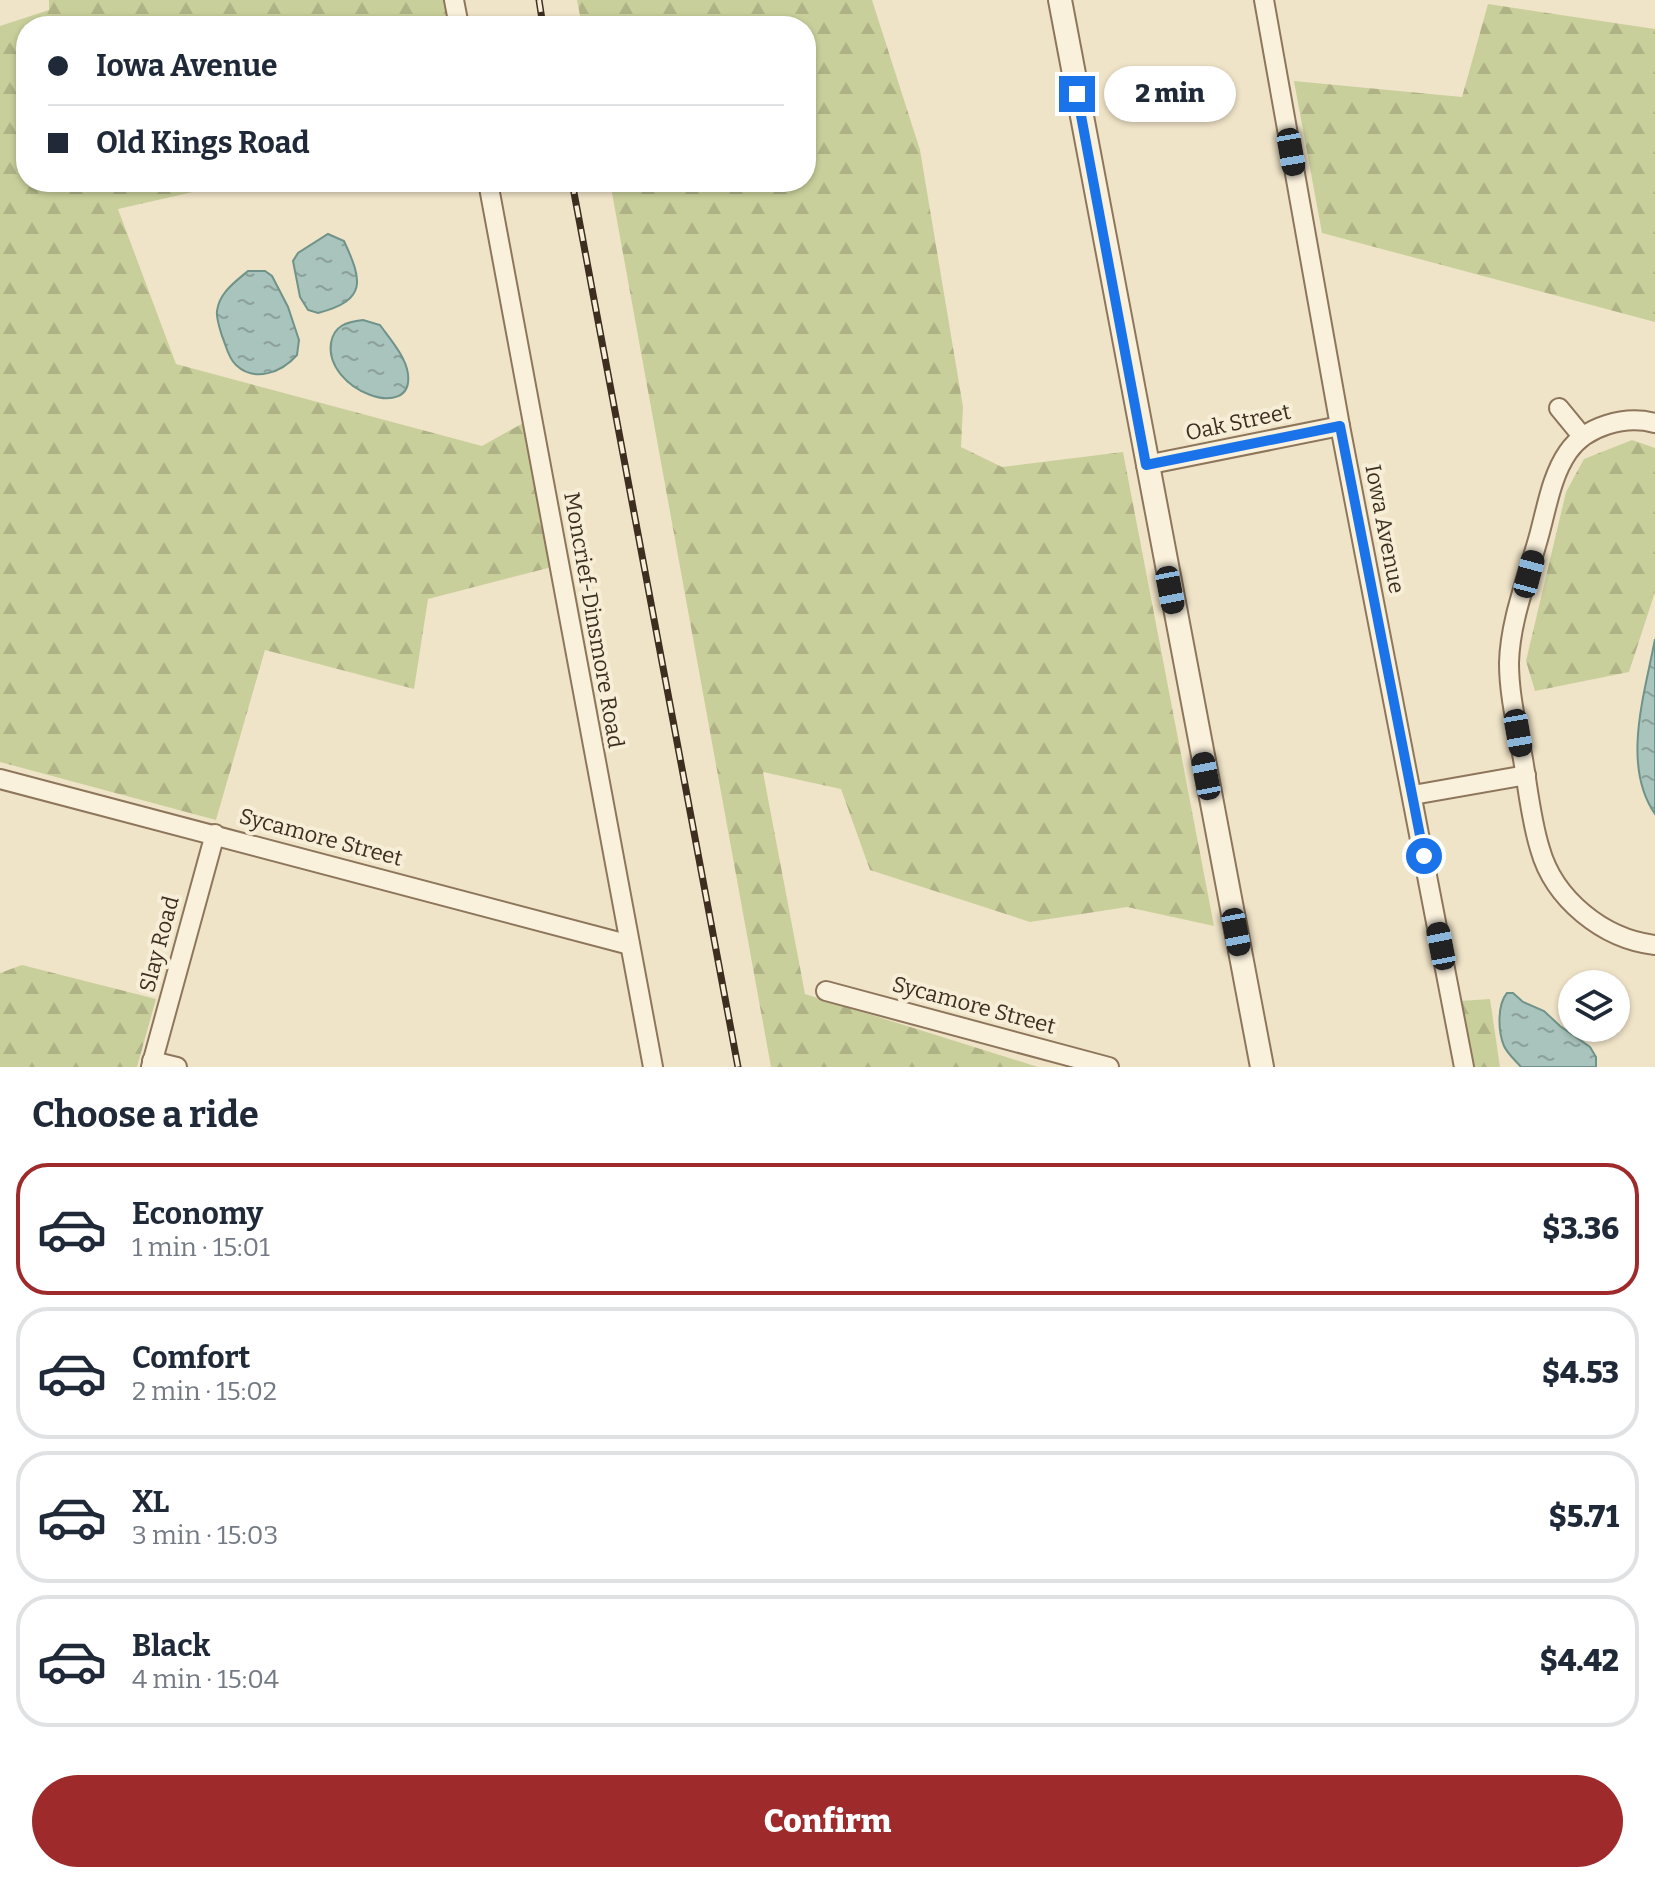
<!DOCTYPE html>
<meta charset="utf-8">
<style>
body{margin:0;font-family:Bitter,serif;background:#f2f2f3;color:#1f2937;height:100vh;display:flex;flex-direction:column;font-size:30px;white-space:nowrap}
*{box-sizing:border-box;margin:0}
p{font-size:26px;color:#747a83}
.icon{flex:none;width:44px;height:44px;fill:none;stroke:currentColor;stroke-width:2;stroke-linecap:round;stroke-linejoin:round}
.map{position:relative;height:1067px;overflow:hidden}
.panel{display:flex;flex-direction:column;background:#fff;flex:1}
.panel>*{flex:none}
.top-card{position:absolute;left:16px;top:16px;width:800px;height:176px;border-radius:32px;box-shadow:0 2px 6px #0004;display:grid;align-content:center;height:176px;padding:0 32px;background:#fff}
.fabs{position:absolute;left:1558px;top:970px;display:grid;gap:16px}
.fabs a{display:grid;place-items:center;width:72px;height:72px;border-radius:50%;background:#fff;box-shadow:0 2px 6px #0004;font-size:40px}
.end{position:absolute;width:36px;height:36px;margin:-18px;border:10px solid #1a73e8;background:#fff;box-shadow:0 0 0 4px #fff}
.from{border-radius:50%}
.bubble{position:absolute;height:56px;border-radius:28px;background:#fff;box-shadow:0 2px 6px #0004;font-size:26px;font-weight:800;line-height:56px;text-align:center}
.car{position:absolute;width:24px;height:48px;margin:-24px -12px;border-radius:10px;box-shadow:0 0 6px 2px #0007;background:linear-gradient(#222 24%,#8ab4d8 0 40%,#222 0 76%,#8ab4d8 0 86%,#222 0)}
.top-card b{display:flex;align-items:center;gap:28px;height:76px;font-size:30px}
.top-card b+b{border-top:2px solid #e0e1e3}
.top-card i{width:20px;height:20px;background:#1f2937}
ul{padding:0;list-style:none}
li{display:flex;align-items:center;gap:24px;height:132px;margin:0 16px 12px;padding:0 16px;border:4px solid #e0e1e3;border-radius:32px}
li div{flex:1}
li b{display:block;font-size:30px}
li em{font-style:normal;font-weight:800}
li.selected{border-color:#9e2a2b}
li>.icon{width:72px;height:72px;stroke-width:1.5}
h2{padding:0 32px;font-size:36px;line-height:96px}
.action{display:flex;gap:16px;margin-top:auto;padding:16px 32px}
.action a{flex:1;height:92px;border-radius:48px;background:#9e2a2b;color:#fff;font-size:32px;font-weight:800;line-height:92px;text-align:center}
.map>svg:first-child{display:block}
</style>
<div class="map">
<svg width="1655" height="1067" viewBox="0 0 1655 1067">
<defs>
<pattern id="forest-firs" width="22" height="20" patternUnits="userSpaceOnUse" patternTransform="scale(2)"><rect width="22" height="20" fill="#c9cf9b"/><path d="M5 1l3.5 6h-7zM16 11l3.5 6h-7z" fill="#aeb285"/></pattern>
<pattern id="water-ripples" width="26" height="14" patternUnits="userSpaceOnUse" patternTransform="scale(2)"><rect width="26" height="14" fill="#a9c4bc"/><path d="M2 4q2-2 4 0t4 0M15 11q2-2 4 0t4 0" fill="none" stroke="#8ba098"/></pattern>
</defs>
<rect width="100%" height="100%" fill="#f0e4c8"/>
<!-- forest -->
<g fill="url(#forest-firs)">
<polygon points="49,0 448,0 453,26 26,26 26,182 237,182 118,209 176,364 482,446 525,422 552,567 428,599 414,689 265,650 216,820 0,762 0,26 49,10"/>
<polygon points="577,0 872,0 920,150 963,407 961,447 1002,467 1123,452 1214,926 1127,907 1030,922 870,870 841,789 763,772 805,994 1038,1067 771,1067 610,182 806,182 806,26 582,26"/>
<polygon points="1488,4 1655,29 1655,322 1322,233 1294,81 1462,97"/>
<polygon points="1632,440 1655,448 1655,592 1629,672 1535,691 1526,661 1566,492 1584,459"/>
<polygon points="22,965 156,999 137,1067 0,1067 0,973"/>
<polygon points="1490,999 1500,1067 1474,1067 1460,1001"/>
</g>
<!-- water -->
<g fill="url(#water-ripples)" stroke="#6f938a" stroke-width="2">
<path d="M328,234L344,241C362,280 368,300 318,313L308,310L300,297L293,261L298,253Z"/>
<path d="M248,271H265L272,276L288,307L299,340L297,355C282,372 255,383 236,365C228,358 226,345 222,336C220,329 216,318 217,311C219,293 235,282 248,271Z"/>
<path d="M363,320L380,325C390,339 406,357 408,374C414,423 324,390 331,343C334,325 347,322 363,320Z"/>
<path d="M1655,639V814C1621,765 1645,693 1655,639Z"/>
<path d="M1507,993H1513L1523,1002L1544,1011L1560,1026L1590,1047L1596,1057V1067H1521C1515,1060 1507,1053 1504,1046C1498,1031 1497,1005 1507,993Z"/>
</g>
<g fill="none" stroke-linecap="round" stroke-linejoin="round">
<defs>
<g id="minor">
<polyline points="454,0 459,26"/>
<polyline points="1264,0 1340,426 1464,1067"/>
<polyline points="488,182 653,1067"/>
<polyline points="1559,408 1582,436"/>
<path d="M1655,423C1625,415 1586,426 1568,452C1552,475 1547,506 1540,532C1529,574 1510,619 1509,663C1509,695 1517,727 1523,759C1528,789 1531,820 1540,849C1554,899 1603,939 1655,945"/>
<polyline points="1146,465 1340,426"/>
<polyline points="0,779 630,945"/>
<polyline points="1413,795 1526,775"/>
<polyline points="826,991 1109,1067"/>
<polyline points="152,1061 177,1067"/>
<polyline points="151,1067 215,834"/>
</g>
<polyline id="tertiary" points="1060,0 1262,1067"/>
</defs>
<!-- minor casing -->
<use href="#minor" stroke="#8d765c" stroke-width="22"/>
<!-- tertiary casing -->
<use href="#tertiary" stroke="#8d765c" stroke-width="26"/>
<!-- minor -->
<use href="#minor" stroke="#faf1dc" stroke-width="18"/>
<!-- tertiary -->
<use href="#tertiary" stroke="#faf1dc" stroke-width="22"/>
<defs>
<g id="rail">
<polyline points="539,0 543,26"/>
<polyline points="572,182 738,1067"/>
</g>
</defs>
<!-- rail casing -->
<use href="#rail" stroke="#3d2e20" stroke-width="7"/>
<!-- rail -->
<use href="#rail" stroke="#f7eed8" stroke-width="4" stroke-dasharray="12" stroke-linecap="butt"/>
</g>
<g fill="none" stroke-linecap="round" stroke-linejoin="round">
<!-- route -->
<polyline stroke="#1a73e8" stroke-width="10" points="1077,94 1146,465 1340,426 1424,856"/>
</g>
<g text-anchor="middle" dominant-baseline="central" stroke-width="8" stroke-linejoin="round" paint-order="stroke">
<!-- street labels -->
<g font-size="22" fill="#3d2e20" stroke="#f7eed8">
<text transform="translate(1238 422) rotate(-12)">Oak Street</text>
<text transform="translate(1385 529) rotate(79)">Iowa Avenue</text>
<text transform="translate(594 620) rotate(80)">Moncrief-Dinsmore Road</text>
<text transform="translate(321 837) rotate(15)">Sycamore Street</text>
<text transform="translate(159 944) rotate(-75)">Slay Road</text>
<text transform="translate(974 1005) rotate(15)">Sycamore Street</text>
</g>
</g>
</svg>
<div class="fabs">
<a><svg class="icon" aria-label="layers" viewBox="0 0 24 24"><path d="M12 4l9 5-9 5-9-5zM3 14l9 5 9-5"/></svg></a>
</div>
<i class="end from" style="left:1424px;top:856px"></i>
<i class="end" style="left:1077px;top:94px"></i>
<div class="bubble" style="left:1104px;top:66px;width:132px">2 min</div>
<i class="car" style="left:1291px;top:152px;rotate:170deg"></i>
<i class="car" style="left:1529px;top:574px;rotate:15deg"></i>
<i class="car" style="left:1170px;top:590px;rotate:169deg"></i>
<i class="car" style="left:1518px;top:733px;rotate:170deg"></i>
<i class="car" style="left:1206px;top:776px;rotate:349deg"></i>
<i class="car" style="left:1236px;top:932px;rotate:169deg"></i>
<i class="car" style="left:1441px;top:946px;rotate:349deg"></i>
<div class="top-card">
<b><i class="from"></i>Iowa Avenue</b>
<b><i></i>Old Kings Road</b>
</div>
</div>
<section class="panel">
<h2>Choose a ride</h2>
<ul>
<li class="selected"><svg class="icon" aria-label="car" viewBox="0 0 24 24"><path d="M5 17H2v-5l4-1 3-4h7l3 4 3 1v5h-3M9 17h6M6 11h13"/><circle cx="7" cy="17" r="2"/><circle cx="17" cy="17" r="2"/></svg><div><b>Economy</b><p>1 min · 15:01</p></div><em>$3.36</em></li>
<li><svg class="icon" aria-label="car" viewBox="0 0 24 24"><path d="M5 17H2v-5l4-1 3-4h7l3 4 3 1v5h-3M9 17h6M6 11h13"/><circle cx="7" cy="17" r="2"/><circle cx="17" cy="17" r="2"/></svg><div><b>Comfort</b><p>2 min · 15:02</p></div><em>$4.53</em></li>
<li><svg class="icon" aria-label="car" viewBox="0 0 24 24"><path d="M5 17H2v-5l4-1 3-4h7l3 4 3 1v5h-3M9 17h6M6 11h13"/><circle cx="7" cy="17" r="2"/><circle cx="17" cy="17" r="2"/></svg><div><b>XL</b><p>3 min · 15:03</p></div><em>$5.71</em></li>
<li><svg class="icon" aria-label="car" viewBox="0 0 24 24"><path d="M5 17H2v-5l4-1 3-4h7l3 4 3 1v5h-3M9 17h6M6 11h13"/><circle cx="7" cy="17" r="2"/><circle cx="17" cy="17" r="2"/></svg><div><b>Black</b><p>4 min · 15:04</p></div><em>$4.42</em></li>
</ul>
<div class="action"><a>Confirm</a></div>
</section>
